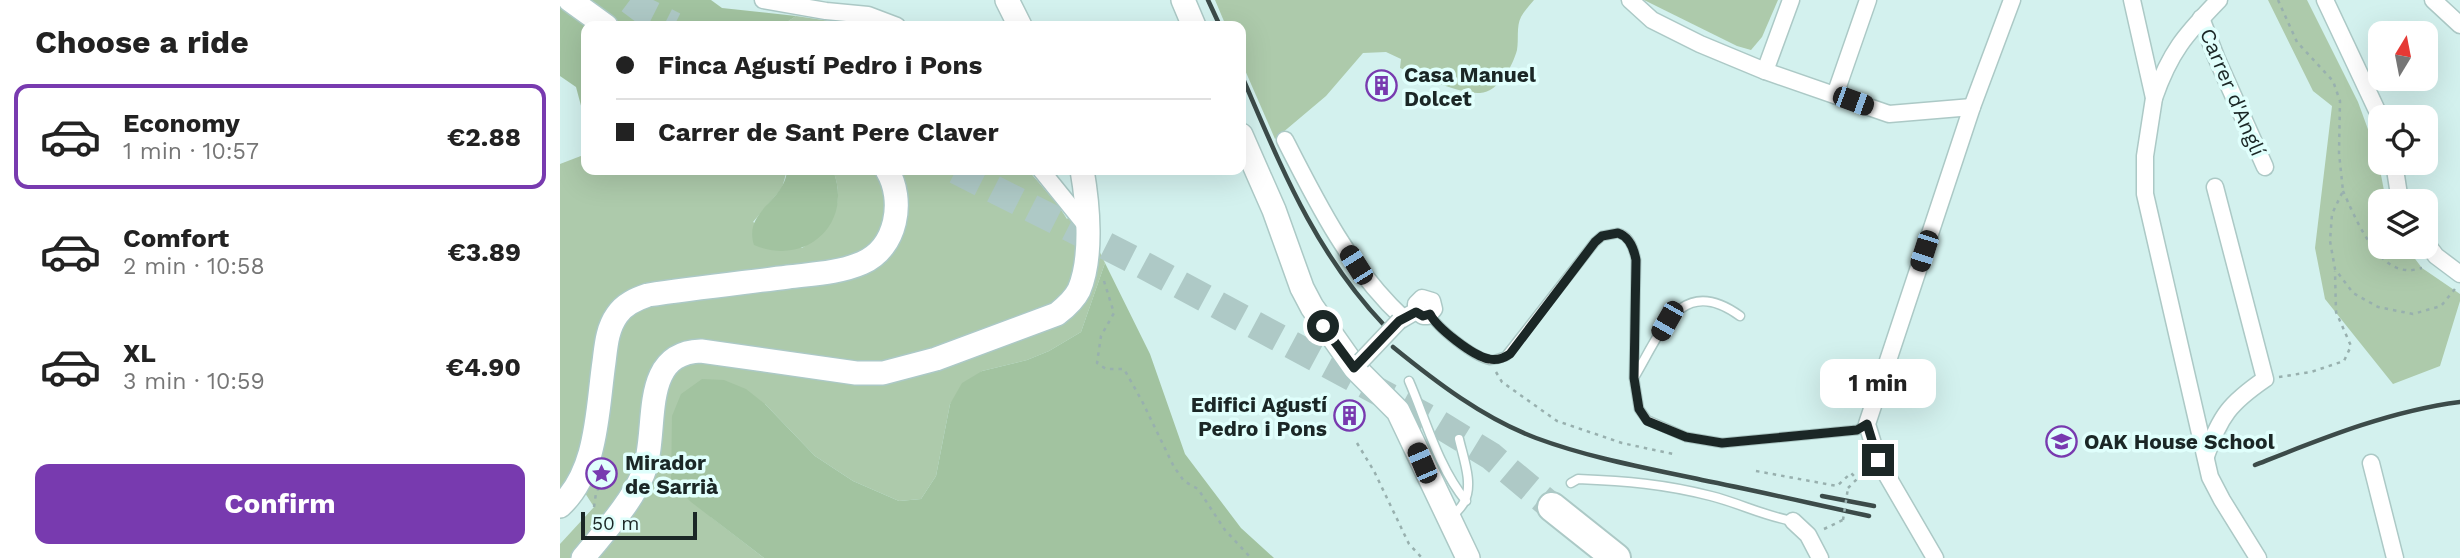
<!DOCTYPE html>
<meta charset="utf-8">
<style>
body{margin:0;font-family:"Work Sans",sans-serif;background:#f2f2f2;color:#222;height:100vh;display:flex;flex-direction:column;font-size:26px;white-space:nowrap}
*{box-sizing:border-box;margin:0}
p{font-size:23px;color:#767676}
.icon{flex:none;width:38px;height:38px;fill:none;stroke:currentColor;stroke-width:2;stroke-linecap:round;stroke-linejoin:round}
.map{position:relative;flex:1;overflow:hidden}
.panel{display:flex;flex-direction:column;background:#fff;width:560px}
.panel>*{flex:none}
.hud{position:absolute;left:21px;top:21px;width:665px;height:154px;border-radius:14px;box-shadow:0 7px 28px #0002;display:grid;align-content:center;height:154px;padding:0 35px;background:#fff}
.needle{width:46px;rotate:10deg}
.buttons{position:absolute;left:1808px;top:21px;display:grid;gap:14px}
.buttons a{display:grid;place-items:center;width:70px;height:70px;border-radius:14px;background:#fff;box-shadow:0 7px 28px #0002;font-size:35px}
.scale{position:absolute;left:21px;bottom:18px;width:116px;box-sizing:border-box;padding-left:7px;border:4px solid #1b2726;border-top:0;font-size:19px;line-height:24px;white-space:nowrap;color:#1b2726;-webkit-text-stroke:5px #e0fffc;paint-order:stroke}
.end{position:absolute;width:32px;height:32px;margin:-16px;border:9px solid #1b2726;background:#fff;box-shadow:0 0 0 4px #fff}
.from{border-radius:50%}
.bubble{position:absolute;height:49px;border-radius:14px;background:#fff;box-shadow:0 7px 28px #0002;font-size:23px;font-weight:700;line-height:49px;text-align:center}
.car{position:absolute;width:21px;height:42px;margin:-21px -10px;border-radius:9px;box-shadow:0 0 5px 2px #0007;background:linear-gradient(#222 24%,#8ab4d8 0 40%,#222 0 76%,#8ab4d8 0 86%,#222 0)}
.hud b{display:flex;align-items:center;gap:24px;height:66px;font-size:26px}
.hud b+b{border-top:2px solid #e0e0e0}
.hud i{width:18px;height:18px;background:#222}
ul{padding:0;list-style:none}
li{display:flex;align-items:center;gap:21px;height:105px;margin:0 14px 10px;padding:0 21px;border:4px solid transparent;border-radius:14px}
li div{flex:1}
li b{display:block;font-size:26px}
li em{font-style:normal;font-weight:700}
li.selected{border-color:#783aaf}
li>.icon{width:63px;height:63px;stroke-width:1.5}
h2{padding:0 35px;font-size:32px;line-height:84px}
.cta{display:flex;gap:14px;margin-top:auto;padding:14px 35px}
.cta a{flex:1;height:80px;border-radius:14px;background:#783aaf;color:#fff;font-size:28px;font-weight:700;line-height:80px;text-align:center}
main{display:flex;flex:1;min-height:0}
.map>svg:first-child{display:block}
</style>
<main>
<section class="panel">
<h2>Choose a ride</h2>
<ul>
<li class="selected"><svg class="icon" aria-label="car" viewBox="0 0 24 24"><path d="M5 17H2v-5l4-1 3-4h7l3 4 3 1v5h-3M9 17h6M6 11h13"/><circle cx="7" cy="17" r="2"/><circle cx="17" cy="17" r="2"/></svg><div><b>Economy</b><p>1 min · 10:57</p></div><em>€2.88</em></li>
<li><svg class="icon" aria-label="car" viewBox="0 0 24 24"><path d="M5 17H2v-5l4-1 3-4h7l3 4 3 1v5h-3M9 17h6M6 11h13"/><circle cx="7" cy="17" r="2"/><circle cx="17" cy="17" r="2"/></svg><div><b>Comfort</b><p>2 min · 10:58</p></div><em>€3.89</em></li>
<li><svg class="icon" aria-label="car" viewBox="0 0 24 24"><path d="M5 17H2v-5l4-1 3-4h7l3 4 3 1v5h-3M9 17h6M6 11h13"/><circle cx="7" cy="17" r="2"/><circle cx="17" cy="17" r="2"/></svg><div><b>XL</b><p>3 min · 10:59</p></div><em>€4.90</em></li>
</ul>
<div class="cta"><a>Confirm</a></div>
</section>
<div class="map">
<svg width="1900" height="558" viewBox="0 0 1900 558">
<rect width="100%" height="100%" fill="#d3f1ee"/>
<!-- green -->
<g fill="#adcaab">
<path d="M655,0H974C970,5 964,11 961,17C956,27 959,39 957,50C953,65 939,92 920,93C899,94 866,78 847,71L840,68L841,59L826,52L803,53L766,96L715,139L681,61V26H666Z"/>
<polygon points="1084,0 1218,0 1202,37 1191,50 1177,46"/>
<polygon points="1708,0 1747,0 1798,102 1817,154 1826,201 1820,201 1820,247 1846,247 1862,268 1900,294 1900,301 1880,366 1833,384 1765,299 1755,248 1772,106 1753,91"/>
<polygon points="236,16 304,26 221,26"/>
<path d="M26,154V170H227L222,188L193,222L242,248C272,230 286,204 273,170H468L498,205L507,219L538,188L537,246L545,263L521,332L489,351L467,360L422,371L390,404L376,476L361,499L339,501L293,481L255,456L205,404L151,517L204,558H0V544L34,507L25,493L0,513V164Z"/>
</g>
<!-- forest -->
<g fill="#a2c3a0">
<polygon points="0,0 151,0 162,8 236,16 221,26 26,26 26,154 24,117 16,87 0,76"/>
<path d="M227,170H273C294,224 246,267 194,245C183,210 225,202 227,170Z"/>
<polygon points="545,263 590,354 625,454 681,528 714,558 204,558 131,502 111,483 112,416 121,394 142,379 164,380 186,389 205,404 255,456 293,481 339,501 361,499 376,476 390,404 402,383 422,371 467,360 489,351 521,332"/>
</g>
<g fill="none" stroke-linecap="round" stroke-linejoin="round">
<!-- trunk-tunnel -->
<g stroke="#aec9c6" stroke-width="28" stroke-dasharray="28 14" stroke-linecap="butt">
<polyline points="70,0 86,12 114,26"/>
<polyline points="396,170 574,260 877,423 931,456 992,507"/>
</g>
<defs>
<g id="service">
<path d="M870,314C877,328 914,357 930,360C935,360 941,358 946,356L1035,242L1042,236L1058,233C1070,236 1074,249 1076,260L1074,378L1079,409L1087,420L1126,437L1162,443L1297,430L1307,424"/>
<path d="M1075,376C1101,332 1121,273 1180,316"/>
<path d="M849,381C866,420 878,467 906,501"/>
<path d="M1011,483L1018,479C1066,481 1104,484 1151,496C1179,503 1204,516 1233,521"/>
<path d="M893,516C896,512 902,507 904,502C914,485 903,457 899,439"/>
</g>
<g id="minor">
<polyline points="203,0 266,11 308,15 337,26"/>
<polyline points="1070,0 1092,20 1140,44 1205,71 1329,114 1412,107"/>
<polyline points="1572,0 1594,98 1585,156 1585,194 1650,477 1662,500 1698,558"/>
<polyline points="1765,0 1820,117"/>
<polyline points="1873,0 1900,25"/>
<polyline points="1641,18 1656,57 1705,167"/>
<polyline points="1205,71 1231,0"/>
<polyline points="1275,95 1308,0"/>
<path d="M1594,98C1610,52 1625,35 1659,0"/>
<path d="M725,140C757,203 790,269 843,318"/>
<polyline points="1834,163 1840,201"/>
<polyline points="481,170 527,227"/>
<polyline points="1866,243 1876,256 1900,274"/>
<polyline points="839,321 856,311 863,316 868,316 874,309 872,301 862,298 856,304 856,311"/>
<path d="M1646,456C1660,416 1670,403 1705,379L1655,187"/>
<polyline points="1811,463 1835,558"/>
<polyline points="1233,521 1248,535 1260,558"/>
<polyline points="1375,558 1318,460 1307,424 1412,107 1452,0"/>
</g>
<g id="secondary">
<polyline points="10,0 46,26"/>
<polyline points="447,0 460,26"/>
<polyline points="623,0 634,26"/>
<polyline points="681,135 714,210 742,288 752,307 795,368 838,411 908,558"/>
<path d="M0,506C38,471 37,410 44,362C46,346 47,329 57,315C64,304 76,299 88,295C135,288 181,283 228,277C252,274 279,273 302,263C337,248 345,200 327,170"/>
<path d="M23,558C44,532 70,505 83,474C100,432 77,353 141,351L296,373H323L376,359L497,314C506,307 514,300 519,290C533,257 528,204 522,170"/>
</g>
<polyline id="trunk" points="992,507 1056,558"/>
</defs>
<!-- service casing -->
<use href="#service" stroke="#acc9c6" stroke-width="11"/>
<!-- minor casing -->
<use href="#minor" stroke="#acc9c6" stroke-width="19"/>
<!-- secondary casing -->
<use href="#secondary" stroke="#acc9c6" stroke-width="26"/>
<!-- trunk casing -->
<use href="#trunk" stroke="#acc9c6" stroke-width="32"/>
<!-- path -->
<g stroke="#98b0ae" stroke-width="2.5" stroke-dasharray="3.5 5" stroke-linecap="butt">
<polyline points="1718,0 1737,42 1773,81 1780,101 1779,153 1783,191 1772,214 1770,241 1775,269 1793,293 1818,307 1853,314 1881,306 1895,289"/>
<path d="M1783,191C1794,215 1815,268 1846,270C1851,271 1857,269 1862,268"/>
<polyline points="544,281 554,313 541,336 537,363 546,369 564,369 582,401 614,467 624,481 638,489 665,530 691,558"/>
<polyline points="936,372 942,382 997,421 1062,443 1113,454"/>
<polyline points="1719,377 1751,372 1784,361 1791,346 1776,312 1775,271"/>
<polyline points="797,443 814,471 849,544 862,558"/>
<polyline points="1196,471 1277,486 1291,473 1297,479"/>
<polyline points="1288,488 1305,471"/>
<polyline points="34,507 36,493 45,474"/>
<polyline points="1264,529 1283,520"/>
</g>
<!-- service -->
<use href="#service" stroke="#fff" stroke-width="8"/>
<!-- minor -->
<use href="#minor" stroke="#fff" stroke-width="16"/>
<!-- secondary -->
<use href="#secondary" stroke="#fff" stroke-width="23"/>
<!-- trunk -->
<use href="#trunk" stroke="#fff" stroke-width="28"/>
<!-- rail -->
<g stroke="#3c4b49" stroke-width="4.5">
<polyline points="648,0 660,26"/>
<path d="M681,74C721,166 753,250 824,325"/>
<path d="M833,347C876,382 923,418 976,438C1030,458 1086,468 1142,480C1198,491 1253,504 1309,516"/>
<path d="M1695,465C1761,439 1829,411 1900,402"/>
<polyline points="1262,496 1314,506"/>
</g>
<defs>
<polyline id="minor-bridge" points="801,361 839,321"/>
</defs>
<!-- minor-bridge casing -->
<use href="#minor-bridge" stroke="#acc9c6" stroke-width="19" stroke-linecap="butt"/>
<!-- path-bridge -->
<polyline stroke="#98b0ae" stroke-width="2.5" stroke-dasharray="3.5 5" stroke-linecap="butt" points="1283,520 1288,488"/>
<!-- minor-bridge -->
<use href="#minor-bridge" stroke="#fff" stroke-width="16"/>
</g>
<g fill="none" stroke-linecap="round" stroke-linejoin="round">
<!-- route -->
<path stroke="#1b2726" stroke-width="9" d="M763,326L794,368L839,321L856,312L863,316L870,314C877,328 913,356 929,359C937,361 944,358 950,354L1035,242L1042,236L1058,233C1070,237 1074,249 1076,260L1074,378L1079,409L1087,421L1126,437L1162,443L1297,430L1307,424L1318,460"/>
</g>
<!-- icons -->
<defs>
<symbol id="building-ring" viewBox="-11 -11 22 22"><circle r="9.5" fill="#e0fffc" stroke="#783aaf" stroke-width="1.5"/><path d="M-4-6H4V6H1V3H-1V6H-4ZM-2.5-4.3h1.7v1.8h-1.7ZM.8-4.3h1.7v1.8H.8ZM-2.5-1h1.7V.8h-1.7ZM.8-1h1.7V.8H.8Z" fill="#783aaf"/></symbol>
<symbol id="school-ring" viewBox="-11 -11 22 22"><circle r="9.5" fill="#e0fffc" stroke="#783aaf" stroke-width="1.5"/><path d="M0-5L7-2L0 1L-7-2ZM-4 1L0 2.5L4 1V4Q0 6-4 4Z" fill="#783aaf"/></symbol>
<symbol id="sight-ring" viewBox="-11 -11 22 22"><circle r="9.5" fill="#e0fffc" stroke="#783aaf" stroke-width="1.5"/><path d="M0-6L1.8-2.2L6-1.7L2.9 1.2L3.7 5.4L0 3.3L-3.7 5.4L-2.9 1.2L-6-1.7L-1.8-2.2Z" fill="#783aaf"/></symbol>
</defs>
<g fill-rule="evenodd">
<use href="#building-ring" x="804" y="68" width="35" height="35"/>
<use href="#building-ring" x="772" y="398" width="35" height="35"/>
<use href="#school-ring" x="1484" y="424" width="35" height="35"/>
<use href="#sight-ring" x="24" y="456" width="35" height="35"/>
</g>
<g text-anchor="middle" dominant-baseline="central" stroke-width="7" stroke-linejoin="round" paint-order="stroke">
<!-- poi labels -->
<g font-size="21" font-weight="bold" fill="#1b2726" stroke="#e0fffc" text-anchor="start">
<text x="844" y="74">Casa Manuel<tspan x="844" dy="24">Dolcet</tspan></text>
<text x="767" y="404" text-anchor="end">Edifici Agustí<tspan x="767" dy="24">Pedro i Pons</tspan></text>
<text x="1524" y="441">OAK House School</text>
<text x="65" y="462">Mirador<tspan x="65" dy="24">de Sarrià</tspan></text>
</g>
<!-- street labels -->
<g font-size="21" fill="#1b2726" stroke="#e0fffc">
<text transform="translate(1673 92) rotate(67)">Carrer d'Anglí</text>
</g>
</g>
</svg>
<div class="buttons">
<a><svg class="needle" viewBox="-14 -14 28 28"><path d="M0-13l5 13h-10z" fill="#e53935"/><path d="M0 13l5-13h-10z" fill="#767676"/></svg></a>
<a><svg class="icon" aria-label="locate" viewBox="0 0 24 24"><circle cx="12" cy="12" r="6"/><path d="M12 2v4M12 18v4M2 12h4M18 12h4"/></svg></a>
<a><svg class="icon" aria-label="layers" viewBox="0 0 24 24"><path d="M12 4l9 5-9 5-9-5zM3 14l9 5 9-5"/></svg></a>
</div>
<div class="scale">50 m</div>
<i class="end from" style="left:763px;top:326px"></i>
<i class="end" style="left:1318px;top:460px"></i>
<div class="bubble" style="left:1260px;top:359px;width:116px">1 min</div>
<i class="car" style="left:1293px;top:101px;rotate:110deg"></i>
<i class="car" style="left:1364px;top:251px;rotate:198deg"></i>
<i class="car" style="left:796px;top:265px;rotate:328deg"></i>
<i class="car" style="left:1107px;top:321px;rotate:210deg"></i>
<i class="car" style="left:862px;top:463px;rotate:337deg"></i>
<div class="hud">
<b><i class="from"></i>Finca Agustí Pedro i Pons</b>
<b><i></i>Carrer de Sant Pere Claver</b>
</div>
</div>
</main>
